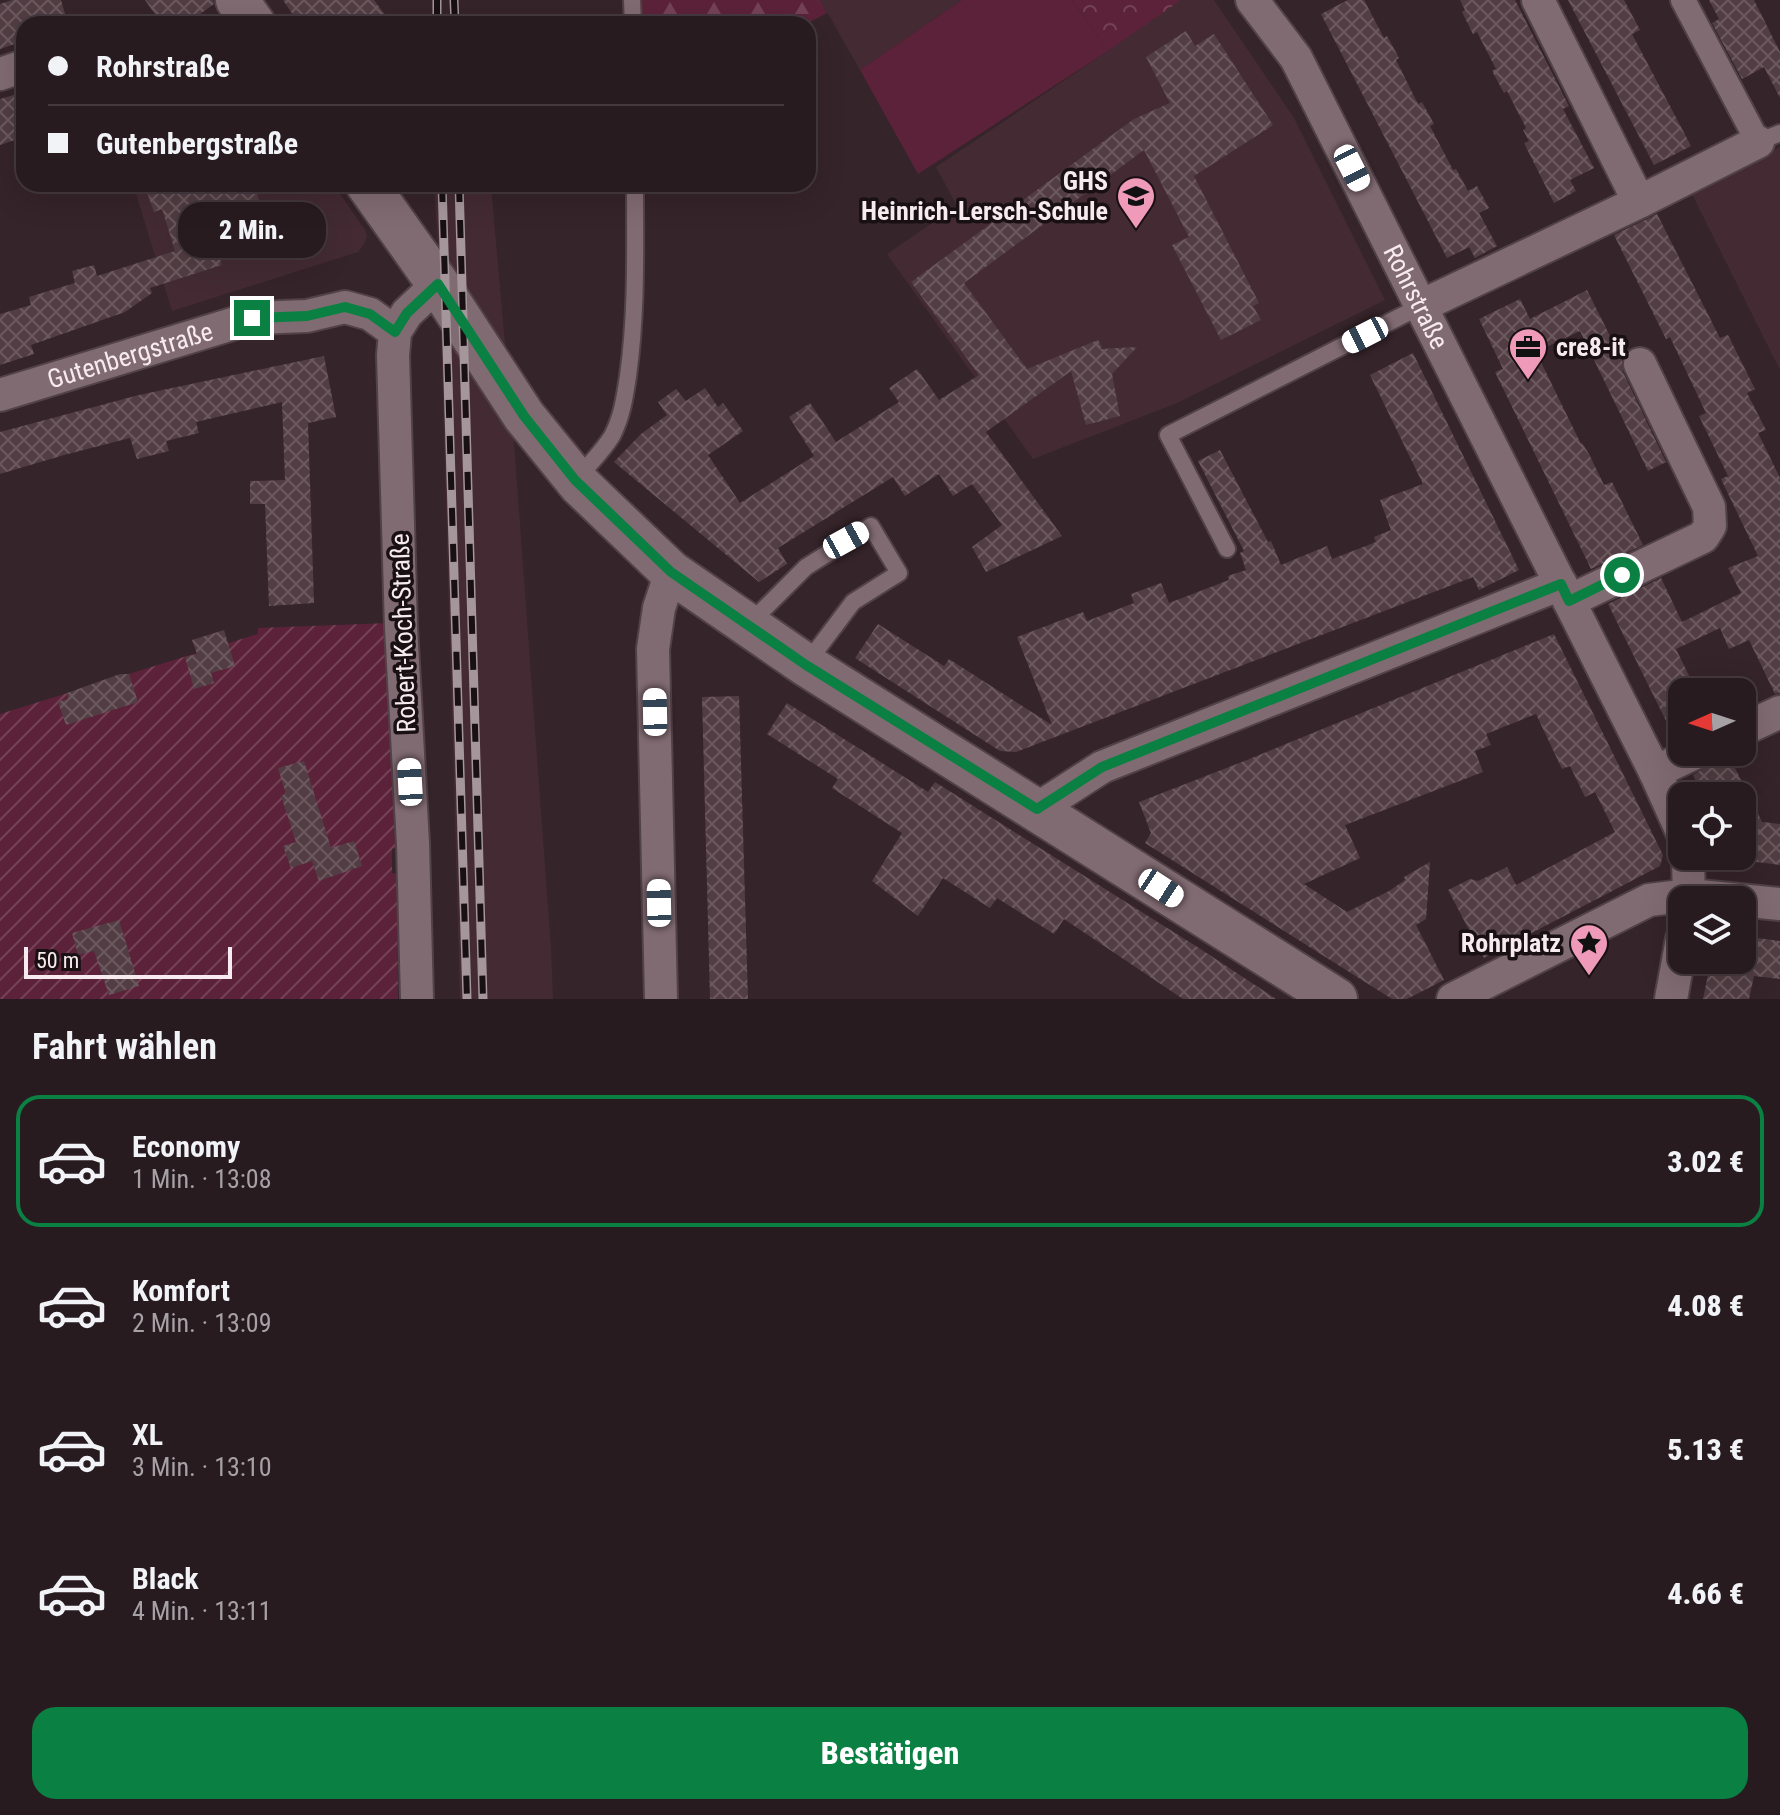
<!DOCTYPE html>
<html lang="de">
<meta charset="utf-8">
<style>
body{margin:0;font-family:"Roboto Condensed",sans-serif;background:#302429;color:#f1f3f6;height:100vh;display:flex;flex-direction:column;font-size:30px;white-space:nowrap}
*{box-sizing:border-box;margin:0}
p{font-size:26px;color:#a5a1a5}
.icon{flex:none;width:44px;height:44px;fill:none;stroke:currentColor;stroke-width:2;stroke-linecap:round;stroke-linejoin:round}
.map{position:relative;height:999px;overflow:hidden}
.drawer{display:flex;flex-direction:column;background:#281b20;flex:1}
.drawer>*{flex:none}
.banner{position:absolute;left:16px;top:16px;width:800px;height:176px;border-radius:24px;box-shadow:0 8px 32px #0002,0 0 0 2px #44393e;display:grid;align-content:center;height:176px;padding:0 32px;background:#281b20}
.needle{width:52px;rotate:267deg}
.controls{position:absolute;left:1668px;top:678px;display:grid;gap:16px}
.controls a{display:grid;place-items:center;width:88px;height:88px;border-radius:16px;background:#281b20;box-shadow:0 8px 32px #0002,0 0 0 2px #44393e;font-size:40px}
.scale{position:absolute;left:24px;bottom:20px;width:208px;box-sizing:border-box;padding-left:8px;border:4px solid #f8ebef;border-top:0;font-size:22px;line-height:28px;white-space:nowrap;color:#f8ebef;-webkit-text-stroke:6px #181012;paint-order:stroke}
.end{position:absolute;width:36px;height:36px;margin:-18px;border:10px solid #0b8043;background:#fff;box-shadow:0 0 0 4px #fff}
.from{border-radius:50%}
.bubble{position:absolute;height:56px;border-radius:24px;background:#281b20;box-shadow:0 8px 32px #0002,0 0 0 2px #44393e;font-size:26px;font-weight:800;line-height:56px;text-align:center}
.car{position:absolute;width:24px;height:48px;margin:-24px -12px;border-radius:10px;box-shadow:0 0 6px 2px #0007;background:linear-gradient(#fff 24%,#345 0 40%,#fff 0 76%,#345 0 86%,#fff 0)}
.banner b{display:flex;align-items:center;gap:28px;height:76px;font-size:30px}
.banner b+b{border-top:2px solid #44393e}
.banner i{width:20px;height:20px;background:#f1f3f6}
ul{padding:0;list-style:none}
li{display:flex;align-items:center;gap:24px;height:132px;margin:0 16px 12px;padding:0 16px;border:4px solid transparent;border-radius:24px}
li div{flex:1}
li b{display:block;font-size:30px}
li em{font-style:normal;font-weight:800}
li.selected{border-color:#0b8043}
li>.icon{width:72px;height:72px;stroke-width:1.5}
h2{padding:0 32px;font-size:36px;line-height:96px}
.action{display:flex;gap:16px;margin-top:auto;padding:16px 32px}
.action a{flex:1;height:92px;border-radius:24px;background:#0b8043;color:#fff;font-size:32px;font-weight:800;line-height:92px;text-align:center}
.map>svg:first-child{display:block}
</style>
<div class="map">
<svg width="1780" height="999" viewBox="0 0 1780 999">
<defs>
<pattern id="forest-firs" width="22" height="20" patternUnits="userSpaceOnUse" patternTransform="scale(2)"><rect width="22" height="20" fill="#5c2239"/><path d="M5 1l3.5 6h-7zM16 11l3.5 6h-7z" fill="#744256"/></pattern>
<pattern id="park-crowns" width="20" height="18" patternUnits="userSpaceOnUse" patternTransform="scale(2)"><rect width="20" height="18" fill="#5c2239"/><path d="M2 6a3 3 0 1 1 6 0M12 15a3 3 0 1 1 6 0" fill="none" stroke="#744256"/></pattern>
<pattern id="garden-furrows" width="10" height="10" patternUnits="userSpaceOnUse" patternTransform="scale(2)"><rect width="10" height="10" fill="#5c2239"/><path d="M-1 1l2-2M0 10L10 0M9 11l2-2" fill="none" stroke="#744256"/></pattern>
<pattern id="building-cross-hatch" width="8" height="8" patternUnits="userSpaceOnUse" patternTransform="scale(2)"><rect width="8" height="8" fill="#513d43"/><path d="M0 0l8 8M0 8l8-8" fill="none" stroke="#6b595e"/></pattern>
</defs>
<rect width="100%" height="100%" fill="#35242a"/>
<!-- built -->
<g fill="#442b33">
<polygon points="820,0 962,0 860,70"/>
<polygon points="1181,0 1214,0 1294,118 1385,300 1177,403 1033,459 887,254 957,206 936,167 1108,51"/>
<polygon points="1780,147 1780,370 1691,192"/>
<polygon points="133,184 333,184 365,230 367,236 364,244 358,252 172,311"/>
<polygon points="491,186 515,456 551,948 553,999 460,999 439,260 434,187"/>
</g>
<!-- forest -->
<polygon fill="url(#forest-firs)" points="638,0 820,0 827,13 806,24 638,24"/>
<!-- park -->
<polygon fill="url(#park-crowns)" points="1072,0 1181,0 1108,51"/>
<!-- garden -->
<polygon fill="url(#garden-furrows)" points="389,623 395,848 392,849 392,873 397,874 398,999 0,999 0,714 258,634 258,628"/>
<!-- pitch -->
<polygon fill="#5c2239" points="962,0 1072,0 1108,51 918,174 860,70"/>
<!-- building -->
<g fill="url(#building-cross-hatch)">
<polygon points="12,0 61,0 68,24 24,24 24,41 0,49 0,4"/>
<polygon points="145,0 213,0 214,4 186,24 162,24"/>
<polygon points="283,0 374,0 392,24 299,24"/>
<polygon points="1348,0 1364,0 1384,38 1387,36 1399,58 1396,60 1418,104 1422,102 1434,124 1430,126 1453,170 1456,169 1468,191 1477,186 1489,208 1479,213 1497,246 1475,258 1469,247 1447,258 1321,14"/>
<polygon points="1460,0 1515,0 1569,106 1563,109 1594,168 1570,180 1576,191 1554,203 1524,143 1529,141 1523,130 1526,128 1507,91 1504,93 1492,71 1496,69 1477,32 1473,34 1462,12 1465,10"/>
<polygon points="1568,0 1624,0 1640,30 1632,34 1691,146 1654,165"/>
<polygon points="1709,0 1754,0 1780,52 1780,98 1764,67 1742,79 1712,23 1719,19"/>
<polygon points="1186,31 1195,46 1214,34 1273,125 1194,176 1259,303 1253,306 1261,320 1221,340 1172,245 1189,237 1144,150 964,283 1027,369 1098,340 1102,347 1100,349 1137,347 1112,374 1120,416 1086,425 1071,371 986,432 1062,536 986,572 972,547 1002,525 972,484 953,496 939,474 905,496 893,477 778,548 787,564 759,582 614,462 641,434 667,415 658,402 676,389 686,401 705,388 718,407 723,403 743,431 708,455 740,503 814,456 789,417 810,403 836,442 899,402 889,388 917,369 939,400 979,375 911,282 1134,119 1170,103 1146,57"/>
<polygon points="24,92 24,137 0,145 0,99"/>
<polygon points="144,184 253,184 263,210 272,207 282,233 218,253 222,265 150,288 152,293 125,312 31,345 34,354 0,365 0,314 31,305 29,297 75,283 72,271 94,265 97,276 175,251 162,209 154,212"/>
<polygon points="1657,214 1720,338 1728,335 1755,389 1747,393 1766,430 1758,433 1780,478 1780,693 1775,694 1749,640 1729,649 1720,628 1676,649 1697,692 1682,692 1682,738 1676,741 1608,604 1661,578 1682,622 1741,593 1728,568 1758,556 1721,479 1728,476 1699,416 1706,413 1670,337 1666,339 1614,235"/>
<polygon points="1587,290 1622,360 1623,372 1666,462 1648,471 1580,331 1536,352 1581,444 1582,443 1589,454 1604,485 1612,482 1643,545 1591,569 1495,372 1503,369 1479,319 1520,299 1530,319"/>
<polygon points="1413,353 1519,570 1479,590 1473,577 1016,752 1000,751 855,658 878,624 944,666 949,659 1052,725 1017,637 1083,612 1087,621 1134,603 1131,594 1161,583 1169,603 1229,580 1228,576 1246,570 1240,553 1244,551 1198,461 1220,450 1268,542 1271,541 1281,565 1327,546 1332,559 1376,542 1374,537 1391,530 1380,500 1423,484 1370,375"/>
<polygon points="324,356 336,417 308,423 314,603 269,606 265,504 250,504 250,481 285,480 282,402 196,422 199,433 166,441 169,451 137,459 130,438 64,455 0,474 0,432 139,395"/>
<polygon points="224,630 235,666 211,673 214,683 194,689 185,657 197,654 192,640"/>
<polygon points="1554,634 1663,855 1660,866 1484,958 1448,890 1470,879 1478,881 1507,867 1516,885 1615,832 1595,792 1585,797 1570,766 1562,769 1536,714 1486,734 1491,745 1475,751 1483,772 1345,825 1360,858 1304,884 1347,912 1389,891 1405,880 1404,877 1430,862 1426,919 1416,925 1444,980 1407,999 1392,999 1145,843 1151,833 1139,802 1247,760"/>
<polygon points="120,674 129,674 138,702 66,725 58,702 68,699 67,693"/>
<polygon points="739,696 748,999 710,999 702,697"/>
<polygon points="787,703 928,792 935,782 1199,948 1276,999 1183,999 1064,919 1054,934 997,898 990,908 943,878 918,916 872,881 902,833 832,788 838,779 767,734"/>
<polygon points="1728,754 1762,822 1780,824 1780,865 1742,860 1742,796 1703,796 1693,775"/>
<polygon points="304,761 331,848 354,841 362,866 319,881 312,861 291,868 283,846 296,842 281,796 286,794 278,768"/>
<polygon points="119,920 139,986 109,995 94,951 78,955 72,933"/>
<polygon points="1742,936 1780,941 1780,979 1754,976 1749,999 1703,999 1711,960 1742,960"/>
</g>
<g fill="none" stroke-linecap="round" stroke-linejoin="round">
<defs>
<g id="service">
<polyline points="632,0 633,24"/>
<polyline points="1758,142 1780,133"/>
<path d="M576,479C589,465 602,452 612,436C622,417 625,396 628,376C637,312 635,248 635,184"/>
<polyline points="1227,549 1168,435 1421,306"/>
<polyline points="749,624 806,567 871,526 899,573 853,602 807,663"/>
</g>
<polyline id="pedestrian" points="1683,0 1758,142"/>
<g id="minor">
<path id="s1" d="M1252,0L1296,58L1655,772L1682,832"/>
<polyline points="1538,0 1639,202"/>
<polyline points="0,74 24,66"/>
<polyline points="1421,306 1639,202 1758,142"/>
<path id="s2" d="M0,395L252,318L307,316L345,307L370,314L395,332"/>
<polyline points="1569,601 1703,537 1710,526 1709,507 1640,364"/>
<polyline points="1742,730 1780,712"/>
<polyline points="1655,772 1697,752"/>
<polyline points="1037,809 1102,767 1561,584"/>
<polyline points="1688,856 1689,900"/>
<polyline points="417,999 413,844 401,627 393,355 395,332 407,313 438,284"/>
<polyline points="661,999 653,649 659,608 671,572"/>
<polyline points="1453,999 1649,900 1690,895 1780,904"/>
<polyline points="1671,999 1682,939"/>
</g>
<g id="tertiary">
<polyline points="237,0 254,24"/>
<polyline points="367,184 438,284 524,416 580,485 671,572 806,665 1336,999"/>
</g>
</defs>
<!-- service casing -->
<use href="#service" stroke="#514247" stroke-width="20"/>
<!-- pedestrian casing -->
<use href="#pedestrian" stroke="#514247" stroke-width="28"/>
<!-- minor casing -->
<use href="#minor" stroke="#514247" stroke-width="36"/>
<!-- tertiary casing -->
<use href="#tertiary" stroke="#514247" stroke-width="46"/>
<!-- service -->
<use href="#service" stroke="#816b72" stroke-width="16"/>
<!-- pedestrian -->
<use href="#pedestrian" stroke="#816b72" stroke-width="24"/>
<!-- minor -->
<use href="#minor" stroke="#816b72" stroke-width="32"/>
<!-- tertiary -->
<use href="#tertiary" stroke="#816b72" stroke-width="42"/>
<defs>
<g id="rail">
<polyline points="437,0 437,24"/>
<polyline points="454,0 455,24"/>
<polyline points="442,184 467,999"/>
<polyline points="459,184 483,999"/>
</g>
</defs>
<!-- rail casing -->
<use href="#rail" stroke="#a5969b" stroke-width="9"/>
<!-- rail -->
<use href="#rail" stroke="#181012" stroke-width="6" stroke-dasharray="18" stroke-linecap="butt"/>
</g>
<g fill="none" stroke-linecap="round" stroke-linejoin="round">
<!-- route -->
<polyline stroke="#0b8043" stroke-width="10" points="252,318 307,316 345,307 370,314 395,332 407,313 438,284 524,416 575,480 671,572 806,665 1037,809 1102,767 1561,584 1569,601 1622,575"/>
</g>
<!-- icons -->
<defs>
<symbol id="school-pin" viewBox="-11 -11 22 30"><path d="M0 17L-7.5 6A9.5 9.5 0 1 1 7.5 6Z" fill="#ef9ab8" stroke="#181012"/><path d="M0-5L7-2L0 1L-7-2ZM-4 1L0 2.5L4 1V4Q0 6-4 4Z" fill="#111"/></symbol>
<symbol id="office-pin" viewBox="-11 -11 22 30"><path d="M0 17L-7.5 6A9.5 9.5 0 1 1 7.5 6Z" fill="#ef9ab8" stroke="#181012"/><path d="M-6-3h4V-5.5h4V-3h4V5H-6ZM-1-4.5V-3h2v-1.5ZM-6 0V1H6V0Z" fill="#111"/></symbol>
<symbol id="sight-pin" viewBox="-11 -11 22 30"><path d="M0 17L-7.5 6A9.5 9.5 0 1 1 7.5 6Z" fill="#ef9ab8" stroke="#181012"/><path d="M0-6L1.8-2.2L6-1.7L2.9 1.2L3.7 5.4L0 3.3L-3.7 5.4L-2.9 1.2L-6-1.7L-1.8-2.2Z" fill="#111"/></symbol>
</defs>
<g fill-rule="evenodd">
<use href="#school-pin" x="1114" y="174" width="44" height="60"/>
<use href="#office-pin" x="1506" y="325" width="44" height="60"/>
<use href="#sight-pin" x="1567" y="921" width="44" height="60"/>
</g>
<g text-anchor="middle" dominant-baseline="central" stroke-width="7" stroke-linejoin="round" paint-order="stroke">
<!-- poi labels -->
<g font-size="26" font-weight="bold" fill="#f8ebef" stroke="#181012" text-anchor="end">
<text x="1108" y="181">GHS<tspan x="1108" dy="30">Heinrich-Lersch-Schule</tspan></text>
<text x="1556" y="347" text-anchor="start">cre8-it</text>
<text x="1561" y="943">Rohrplatz</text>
</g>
<!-- street labels -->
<g font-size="26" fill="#f8ebef" stroke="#181012">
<text stroke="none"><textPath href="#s1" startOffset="340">Rohrstraße</textPath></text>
<text stroke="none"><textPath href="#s2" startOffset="136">Gutenbergstraße</textPath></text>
<text transform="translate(403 633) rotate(-92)">Robert-Koch-Straße</text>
</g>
</g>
</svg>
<div class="controls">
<a><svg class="needle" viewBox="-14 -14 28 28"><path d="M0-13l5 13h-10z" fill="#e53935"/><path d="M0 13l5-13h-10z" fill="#a5a1a5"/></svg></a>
<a><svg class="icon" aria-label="locate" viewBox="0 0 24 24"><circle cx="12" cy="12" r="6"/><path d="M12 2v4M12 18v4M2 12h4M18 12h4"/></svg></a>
<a><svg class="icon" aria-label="layers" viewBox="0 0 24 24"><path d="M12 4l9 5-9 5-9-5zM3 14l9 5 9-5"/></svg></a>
</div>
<div class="scale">50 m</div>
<i class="end from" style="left:1622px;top:575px"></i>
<i class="end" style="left:252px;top:318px"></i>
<div class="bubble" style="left:178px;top:202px;width:148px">2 Min.</div>
<i class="car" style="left:1352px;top:168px;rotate:153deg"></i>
<i class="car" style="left:1365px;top:335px;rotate:243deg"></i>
<i class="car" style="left:846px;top:540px;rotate:61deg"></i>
<i class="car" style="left:655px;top:712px;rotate:359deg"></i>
<i class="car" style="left:410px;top:782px;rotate:357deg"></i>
<i class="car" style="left:1161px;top:888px;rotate:123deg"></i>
<i class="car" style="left:659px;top:903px;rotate:359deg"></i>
<div class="banner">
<b><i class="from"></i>Rohrstraße</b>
<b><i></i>Gutenbergstraße</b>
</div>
</div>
<section class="drawer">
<h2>Fahrt wählen</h2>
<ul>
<li class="selected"><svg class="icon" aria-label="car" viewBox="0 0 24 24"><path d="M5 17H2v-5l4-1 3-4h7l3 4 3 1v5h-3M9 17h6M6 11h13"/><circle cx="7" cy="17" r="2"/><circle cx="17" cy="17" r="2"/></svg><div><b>Economy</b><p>1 Min. · 13:08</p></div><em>3.02 €</em></li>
<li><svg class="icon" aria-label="car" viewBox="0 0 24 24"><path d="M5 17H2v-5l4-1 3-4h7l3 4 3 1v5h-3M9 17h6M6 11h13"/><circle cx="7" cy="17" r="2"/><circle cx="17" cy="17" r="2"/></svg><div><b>Komfort</b><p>2 Min. · 13:09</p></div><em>4.08 €</em></li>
<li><svg class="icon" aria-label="car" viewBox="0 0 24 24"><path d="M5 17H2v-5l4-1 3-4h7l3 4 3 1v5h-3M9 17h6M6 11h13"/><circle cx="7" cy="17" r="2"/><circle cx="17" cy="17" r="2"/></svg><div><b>XL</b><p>3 Min. · 13:10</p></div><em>5.13 €</em></li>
<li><svg class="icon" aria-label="car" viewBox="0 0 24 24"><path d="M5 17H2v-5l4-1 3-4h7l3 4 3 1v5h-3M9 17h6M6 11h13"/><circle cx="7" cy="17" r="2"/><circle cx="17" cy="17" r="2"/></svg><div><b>Black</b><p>4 Min. · 13:11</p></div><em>4.66 €</em></li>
</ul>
<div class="action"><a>Bestätigen</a></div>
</section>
